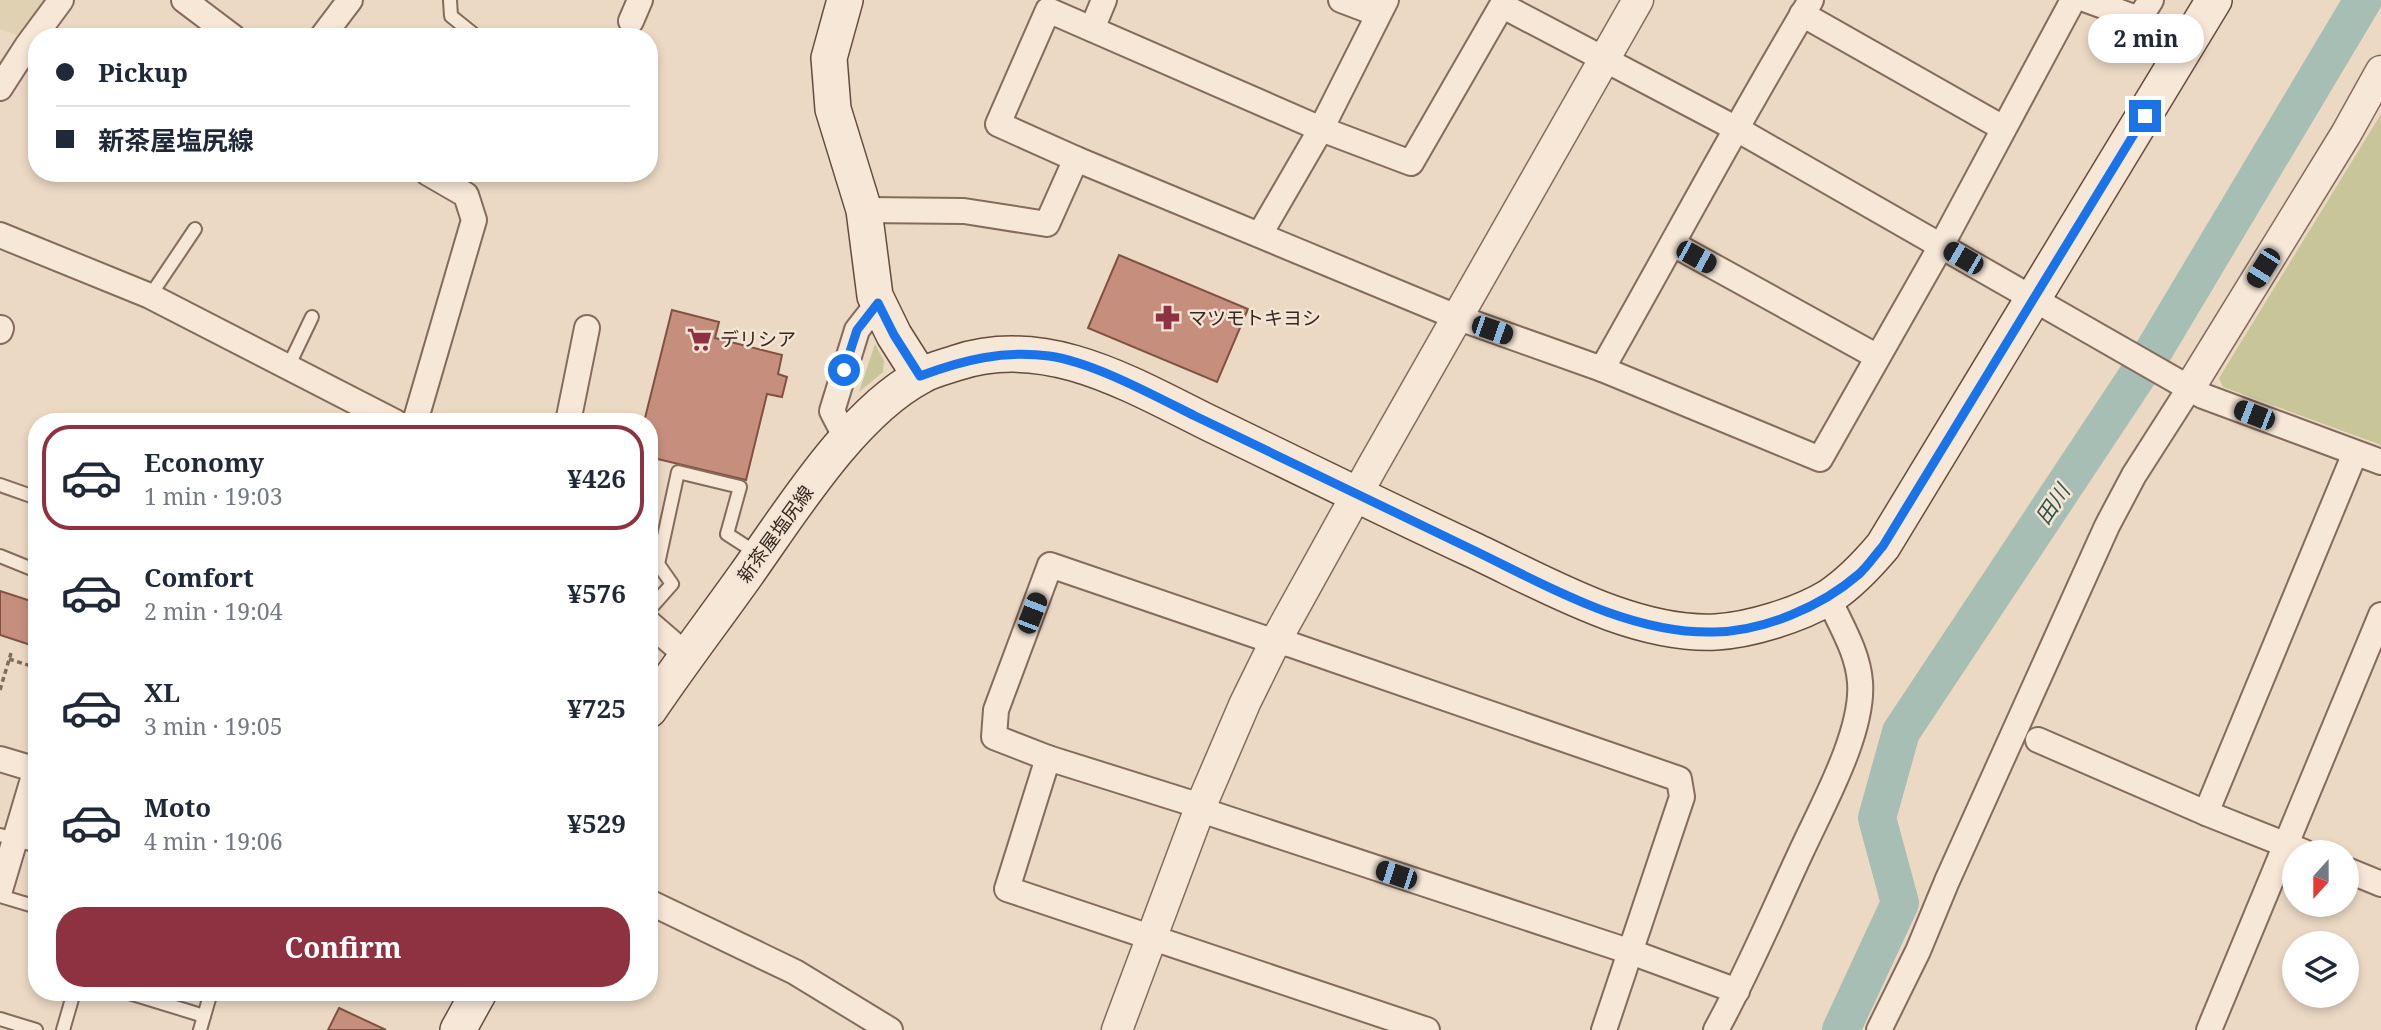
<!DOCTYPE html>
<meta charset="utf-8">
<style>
body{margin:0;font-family:"Noto Serif","Noto Sans JP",serif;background:#f6f6f7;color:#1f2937;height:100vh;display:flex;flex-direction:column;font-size:26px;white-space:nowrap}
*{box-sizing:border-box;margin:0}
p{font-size:23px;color:#747a83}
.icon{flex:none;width:38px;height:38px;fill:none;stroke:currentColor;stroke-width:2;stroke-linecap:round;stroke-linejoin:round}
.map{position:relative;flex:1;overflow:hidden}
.details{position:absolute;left:28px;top:413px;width:630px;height:588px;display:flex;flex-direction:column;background:#fff;border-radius:28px;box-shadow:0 4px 10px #0003}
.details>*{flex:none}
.hud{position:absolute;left:28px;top:28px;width:630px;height:154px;border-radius:28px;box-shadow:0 4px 10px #0003;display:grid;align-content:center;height:154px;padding:0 28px;background:#fff}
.needle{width:46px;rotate:201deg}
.controls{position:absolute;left:2282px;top:840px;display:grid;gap:14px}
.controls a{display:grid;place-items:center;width:77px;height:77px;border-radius:50%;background:#fff;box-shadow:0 4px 10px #0003;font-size:35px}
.end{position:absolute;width:32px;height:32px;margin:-16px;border:9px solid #1a73e8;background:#fff;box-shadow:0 0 0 4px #fff}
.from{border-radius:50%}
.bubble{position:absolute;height:49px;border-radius:24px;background:#fff;box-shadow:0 4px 10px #0003;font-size:23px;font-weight:700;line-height:49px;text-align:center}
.car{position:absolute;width:21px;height:42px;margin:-21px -10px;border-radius:9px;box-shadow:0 0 5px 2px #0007;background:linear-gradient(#222 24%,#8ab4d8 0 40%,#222 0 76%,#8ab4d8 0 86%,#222 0)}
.hud b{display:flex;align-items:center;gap:24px;height:66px;font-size:26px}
.hud b+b{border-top:2px solid #e0e1e3}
.hud i{width:18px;height:18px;background:#1f2937}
ul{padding:12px 0 0;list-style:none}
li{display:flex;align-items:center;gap:21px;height:105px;margin:0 14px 10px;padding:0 14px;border:4px solid transparent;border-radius:28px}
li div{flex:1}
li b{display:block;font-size:26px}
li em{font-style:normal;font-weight:700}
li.current{border-color:#8e3141}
li>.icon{width:63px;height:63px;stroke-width:1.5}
.cta{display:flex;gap:14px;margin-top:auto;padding:14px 28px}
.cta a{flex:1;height:80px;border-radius:28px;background:#8e3141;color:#fff;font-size:28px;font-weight:700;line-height:80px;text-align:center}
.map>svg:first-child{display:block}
</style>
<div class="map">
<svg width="2381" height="1030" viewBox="0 0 2381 1030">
<rect width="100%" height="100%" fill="#ebd9c4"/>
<!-- farmland -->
<polygon fill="#e0d1b2" points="0,0 54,0 25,38 0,29"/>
<!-- green -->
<g fill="#c8c699">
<polygon points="2381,114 2381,445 2223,387 2219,378"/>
<polygon points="875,344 884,361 883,372 859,392"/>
</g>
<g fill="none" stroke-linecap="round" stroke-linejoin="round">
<!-- river -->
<polyline stroke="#a6beb3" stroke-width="38" points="1841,1030 1900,903 1877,818 1901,732 2153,352 2363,0"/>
</g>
<!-- building -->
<g fill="#c68f7d" stroke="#815244" stroke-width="2">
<polygon points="1119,255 1248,309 1217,382 1088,328"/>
<polygon points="672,310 719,322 715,338 782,355 778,374 787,377 782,397 767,394 746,480 649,457 649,422 644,422"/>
<polygon points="0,591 37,603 37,647 0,635"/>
<polygon points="339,1008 386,1030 328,1030"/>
</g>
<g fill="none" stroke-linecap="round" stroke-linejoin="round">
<defs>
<g id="service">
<polyline points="450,0 451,16 477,37"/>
<polyline points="150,296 195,229"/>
<polyline points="288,367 312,317"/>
<polyline points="0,485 37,498"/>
<polyline points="0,556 37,571"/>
<polyline points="649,610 672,584 658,564 678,472 740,487 727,534 758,554"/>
<polyline points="0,835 37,846"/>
<polyline points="0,896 37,907"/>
<polyline points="126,992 204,1016"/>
<polyline points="0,1019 36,1030"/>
<polyline points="63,1030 74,992"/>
<polyline points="200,1030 211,992"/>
</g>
<g id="minor">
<polyline points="184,0 233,37"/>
<polyline points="1341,0 1378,14"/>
<polyline points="1505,0 1411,163 1321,129 1048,10 998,124 1076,159 1459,318 1602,369 1820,459 1941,246 2073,0"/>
<polyline points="2087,0 2139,19 2151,0"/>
<polyline points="1503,6 1735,128 2203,396 2381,462"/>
<polyline points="1802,14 2003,128"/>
<polyline points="631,21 640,0"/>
<polyline points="1092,29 1104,0"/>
<polyline points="322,37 350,0"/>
<polyline points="0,88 27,46 61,0"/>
<polyline points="864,210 964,211 1047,224 1076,159"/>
<polyline points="1260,234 1321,129 1386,0"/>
<polyline points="0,235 150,296 395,422"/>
<polyline points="1673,244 1876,356"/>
<polyline points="0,331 1,328"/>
<path d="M1602,369C1672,246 1738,121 1811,0"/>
<polyline points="415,422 474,220 466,195 428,173"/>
<polyline points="568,422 587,328"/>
<polyline points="847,440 832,411 857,330 878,303"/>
<polyline points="649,623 686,655"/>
<polyline points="2038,740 2206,813 2304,852"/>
<polyline points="1048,758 1007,889 1427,1030"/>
<polyline points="0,759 37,770"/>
<polyline points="2206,813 2355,453"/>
<polyline points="2347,870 2381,884"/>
<polyline points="0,890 36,769"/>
<polyline points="649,902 795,972 890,1030"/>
<polyline points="1604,1030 1682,797 1679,779 1289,644 1275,642 1050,565 996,710 994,737 1048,758 1188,802 1213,814 1631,952 1737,991"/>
<path d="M1716,1030C1748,972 1773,912 1801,852C1822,806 1864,732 1860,682C1858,652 1840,624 1828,597"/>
<polyline points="1879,1030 1918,951 1947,881 2107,526 2134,475 2189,389"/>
<polyline points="2209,1030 2381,615"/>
</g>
<g id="tertiary">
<polyline points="2189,389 2346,134 2381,71"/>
<polyline points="1117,1030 1200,808 1245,703 1275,642 1372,467 1638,0"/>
</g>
<g id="secondary">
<polyline points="845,0 829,58 833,109 864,210 875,296 894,335 920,376"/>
<path d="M649,710C680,664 713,621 745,576C790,513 851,413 921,376C931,370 944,367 956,363C1046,333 1130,384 1209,423C1296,465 1383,508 1471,549C1544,583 1633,636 1716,632C1750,630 1799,615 1829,597C1850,583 1867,565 1883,546L2214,0"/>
<polyline points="458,1030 479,992"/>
</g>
</defs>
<!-- service casing -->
<use href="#service" stroke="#846b5c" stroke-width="16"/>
<!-- minor casing -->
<use href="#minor" stroke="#846b5c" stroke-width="28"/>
<!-- tertiary casing -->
<use href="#tertiary" stroke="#846b5c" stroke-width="33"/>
<!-- secondary casing -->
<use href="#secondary" stroke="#664c3f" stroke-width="38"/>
<!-- path -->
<g stroke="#846b5c" stroke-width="3.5" stroke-dasharray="5 3.5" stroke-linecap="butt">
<polyline points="9,659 37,668"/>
<polyline points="0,690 11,653"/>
</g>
<!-- service -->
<use href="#service" stroke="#f6e7d7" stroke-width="12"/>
<!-- minor -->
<use href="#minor" stroke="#f6e7d7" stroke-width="24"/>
<!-- tertiary -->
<use href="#tertiary" stroke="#f6e7d7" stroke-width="30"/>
<!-- secondary -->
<use href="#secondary" stroke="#f6e7d7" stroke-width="35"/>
</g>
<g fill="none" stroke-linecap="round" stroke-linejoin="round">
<!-- route -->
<path stroke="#1a73e8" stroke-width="9" d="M844,370L857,330L878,303L894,335L920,376C963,360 1003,350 1049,356C1093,362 1155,396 1195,416C1287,461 1379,505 1471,549C1546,585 1628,634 1714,632C1764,631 1821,607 1859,574C1868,566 1875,555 1883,546L2145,116"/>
</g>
<!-- icons -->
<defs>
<symbol id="pharmacy-bare" viewBox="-9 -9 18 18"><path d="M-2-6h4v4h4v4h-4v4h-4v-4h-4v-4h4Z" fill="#8e3141" stroke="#f3e4d3" stroke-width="2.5" paint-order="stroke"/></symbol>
<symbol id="supermarket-bare" viewBox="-9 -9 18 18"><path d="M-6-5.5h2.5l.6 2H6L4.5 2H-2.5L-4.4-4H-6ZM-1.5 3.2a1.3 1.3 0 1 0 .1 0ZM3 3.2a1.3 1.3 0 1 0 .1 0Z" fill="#8e3141" stroke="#f3e4d3" stroke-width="2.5" paint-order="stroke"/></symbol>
</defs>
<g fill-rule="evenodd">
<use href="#pharmacy-bare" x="1150" y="300" width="35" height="35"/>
<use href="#supermarket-bare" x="682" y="322" width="35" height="35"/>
</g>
<g text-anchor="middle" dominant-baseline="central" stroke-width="5" stroke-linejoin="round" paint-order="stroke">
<!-- poi labels -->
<g font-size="19" fill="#35261f" stroke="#f3e4d3" text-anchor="start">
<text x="1188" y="318">マツモトキヨシ</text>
<text x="720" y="339">デリシア</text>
</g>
<!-- street labels -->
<g font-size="19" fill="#35261f" stroke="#f3e4d3">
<text transform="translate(775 534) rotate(-54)">新茶屋塩尻線</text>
</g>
<!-- water labels -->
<g font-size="21" font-style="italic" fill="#2f534b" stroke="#f3e4d3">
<text transform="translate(2052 504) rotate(-56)">田川</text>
</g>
</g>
</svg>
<div class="controls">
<a><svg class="needle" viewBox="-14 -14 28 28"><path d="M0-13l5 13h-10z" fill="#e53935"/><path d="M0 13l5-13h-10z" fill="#747a83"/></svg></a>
<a><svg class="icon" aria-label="layers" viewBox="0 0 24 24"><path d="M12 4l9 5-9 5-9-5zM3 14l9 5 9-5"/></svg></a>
</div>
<i class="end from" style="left:844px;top:370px"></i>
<i class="end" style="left:2145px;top:116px"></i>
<div class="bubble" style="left:2088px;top:14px;width:116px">2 min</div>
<i class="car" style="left:1696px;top:257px;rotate:119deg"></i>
<i class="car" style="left:1963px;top:258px;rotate:300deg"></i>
<i class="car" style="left:2263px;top:268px;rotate:212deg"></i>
<i class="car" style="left:1492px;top:330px;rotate:109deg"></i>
<i class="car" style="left:2254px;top:415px;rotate:291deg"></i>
<i class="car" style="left:1032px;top:613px;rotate:21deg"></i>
<i class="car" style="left:1396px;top:875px;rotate:288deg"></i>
<div class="hud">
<b><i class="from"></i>Pickup</b>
<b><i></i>新茶屋塩尻線</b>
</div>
<section class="details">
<ul>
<li class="current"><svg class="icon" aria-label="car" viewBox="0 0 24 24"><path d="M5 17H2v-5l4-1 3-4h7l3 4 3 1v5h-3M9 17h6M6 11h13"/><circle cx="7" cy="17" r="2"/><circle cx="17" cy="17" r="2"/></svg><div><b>Economy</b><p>1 min · 19:03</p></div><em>¥426</em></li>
<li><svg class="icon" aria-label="car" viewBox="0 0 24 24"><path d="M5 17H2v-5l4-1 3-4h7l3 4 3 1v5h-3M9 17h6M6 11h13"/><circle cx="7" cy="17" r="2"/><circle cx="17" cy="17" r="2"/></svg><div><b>Comfort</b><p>2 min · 19:04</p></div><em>¥576</em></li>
<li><svg class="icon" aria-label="car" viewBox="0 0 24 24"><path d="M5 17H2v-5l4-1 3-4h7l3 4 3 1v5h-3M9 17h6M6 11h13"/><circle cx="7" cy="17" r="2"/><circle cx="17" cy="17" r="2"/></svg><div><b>XL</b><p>3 min · 19:05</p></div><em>¥725</em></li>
<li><svg class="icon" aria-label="car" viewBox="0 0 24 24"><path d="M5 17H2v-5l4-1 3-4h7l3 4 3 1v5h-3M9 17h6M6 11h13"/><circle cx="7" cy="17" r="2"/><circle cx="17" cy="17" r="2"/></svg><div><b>Moto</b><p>4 min · 19:06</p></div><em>¥529</em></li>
</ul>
<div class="cta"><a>Confirm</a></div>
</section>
</div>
